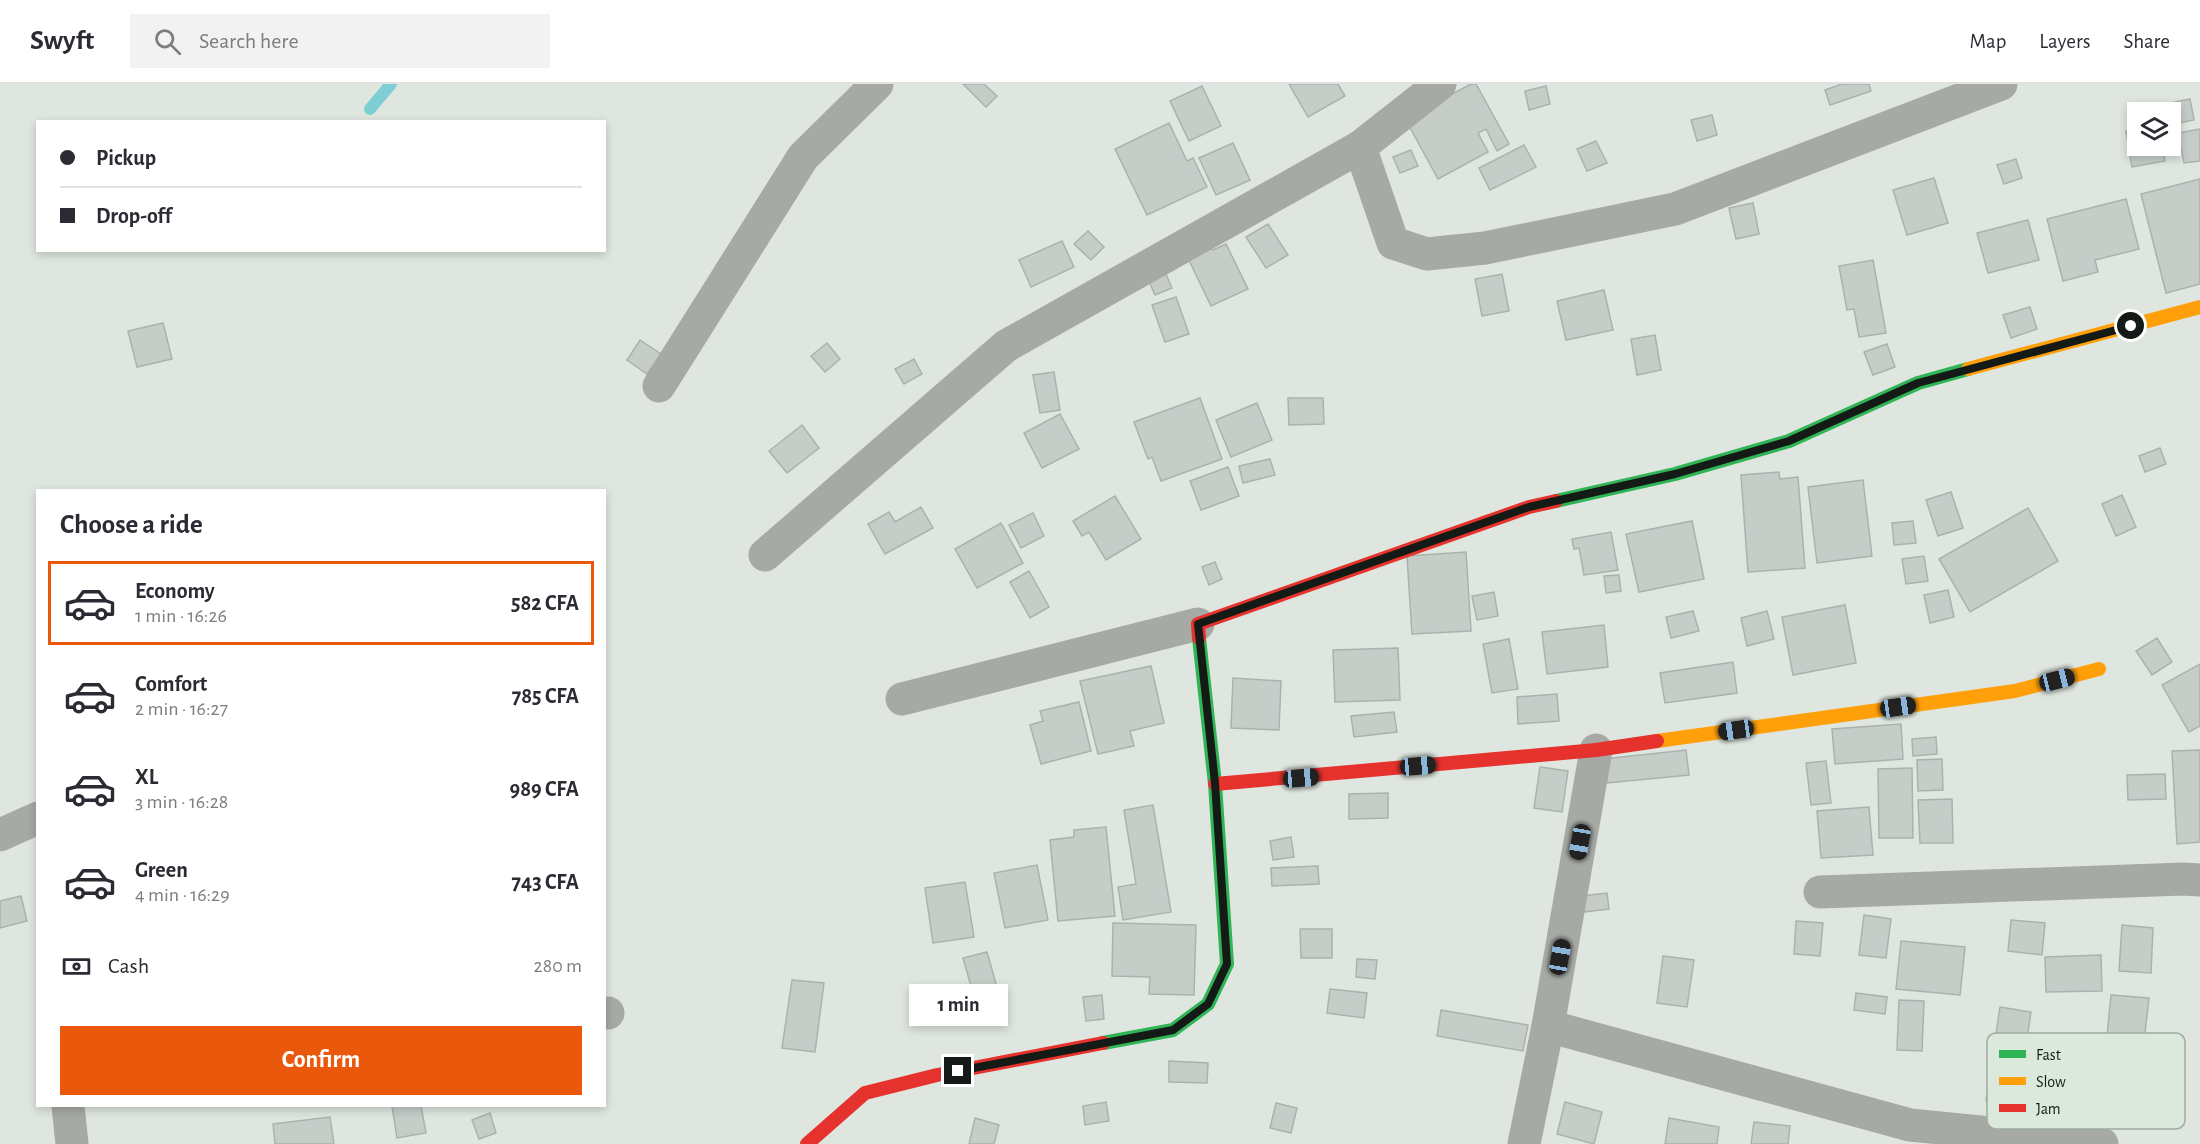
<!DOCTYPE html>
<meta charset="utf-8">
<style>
body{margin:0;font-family:"Alegreya Sans",sans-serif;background:#f2f2f3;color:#2b2b33;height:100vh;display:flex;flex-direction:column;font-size:22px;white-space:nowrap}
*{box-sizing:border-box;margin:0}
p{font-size:20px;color:#7c7c81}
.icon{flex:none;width:33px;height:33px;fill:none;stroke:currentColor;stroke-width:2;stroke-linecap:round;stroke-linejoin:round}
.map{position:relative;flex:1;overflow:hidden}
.sheet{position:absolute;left:36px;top:405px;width:570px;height:618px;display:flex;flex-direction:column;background:#fff;border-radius:0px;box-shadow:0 3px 9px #0003}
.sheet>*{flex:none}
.banner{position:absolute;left:36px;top:36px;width:570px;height:132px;border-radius:0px;box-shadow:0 3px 9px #0003;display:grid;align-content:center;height:132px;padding:0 24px;background:#fff}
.tools{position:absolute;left:2127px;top:18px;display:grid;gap:12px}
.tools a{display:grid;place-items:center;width:54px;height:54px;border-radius:0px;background:#fff;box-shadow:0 3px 9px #0003;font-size:30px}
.end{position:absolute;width:27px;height:27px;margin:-14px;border:8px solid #141a15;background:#fff;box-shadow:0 0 0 3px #fff}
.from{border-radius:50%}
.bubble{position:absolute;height:42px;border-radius:0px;background:#fff;box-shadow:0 3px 9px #0003;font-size:20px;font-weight:600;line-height:42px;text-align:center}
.car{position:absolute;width:18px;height:36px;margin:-18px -9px;border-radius:8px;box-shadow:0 0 4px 2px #0007;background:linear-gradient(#222 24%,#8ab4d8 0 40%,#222 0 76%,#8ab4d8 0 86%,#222 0)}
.banner b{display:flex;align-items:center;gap:21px;height:57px;font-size:22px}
.banner b+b{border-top:2px solid #e1e1e2}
.banner i{width:15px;height:15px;background:#2b2b33}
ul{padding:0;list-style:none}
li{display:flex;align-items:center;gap:18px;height:84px;margin:0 12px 9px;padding:0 12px;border:3px solid transparent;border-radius:0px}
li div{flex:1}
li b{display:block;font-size:22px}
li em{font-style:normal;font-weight:600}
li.selected{border-color:#ea580c}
li>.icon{width:54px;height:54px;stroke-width:1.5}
h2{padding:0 24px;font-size:27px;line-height:72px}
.pay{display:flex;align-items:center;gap:15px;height:66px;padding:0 24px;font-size:22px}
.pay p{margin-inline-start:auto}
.primary-button{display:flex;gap:12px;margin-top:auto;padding:12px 24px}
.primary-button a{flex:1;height:69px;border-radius:0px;background:#ea580c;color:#fff;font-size:24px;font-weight:600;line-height:69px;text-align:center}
header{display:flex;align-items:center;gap:36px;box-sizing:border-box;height:84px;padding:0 30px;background:#fff;border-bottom:2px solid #e1e1e2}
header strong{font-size:28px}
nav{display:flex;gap:33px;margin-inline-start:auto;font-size:21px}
.search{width:420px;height:54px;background:#f2f2f3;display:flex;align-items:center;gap:15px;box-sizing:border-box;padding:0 21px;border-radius:0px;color:#7c7c81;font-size:22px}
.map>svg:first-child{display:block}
</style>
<header>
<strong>Swyft</strong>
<div class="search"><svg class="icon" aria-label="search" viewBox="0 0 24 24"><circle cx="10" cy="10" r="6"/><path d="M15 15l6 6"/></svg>Search here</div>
<nav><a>Map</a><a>Layers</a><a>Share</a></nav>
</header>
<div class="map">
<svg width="2200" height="1060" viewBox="0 0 2200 1060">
<rect width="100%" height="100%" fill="#dee6df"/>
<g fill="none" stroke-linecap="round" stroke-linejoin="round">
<!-- stream -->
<polyline stroke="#7dcfd5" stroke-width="12" points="370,25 391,0"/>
</g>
<!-- building -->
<g fill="#c6cdc9" stroke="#abb2ae" stroke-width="1.5">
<polygon points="963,0 984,0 997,12 986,23"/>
<polygon points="1289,0 1338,0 1345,12 1308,33"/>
<polygon points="1471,0 1476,0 1509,60 1497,67 1486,45 1478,49 1488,68 1438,95 1401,27 1435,19"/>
<polygon points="1842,0 1869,0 1871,7 1830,21 1825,6"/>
<polygon points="1202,2 1221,42 1189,57 1170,17"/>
<polygon points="1546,2 1550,20 1529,26 1525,7"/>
<polygon points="2190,15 2194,36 2174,40 2170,19"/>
<polygon points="1712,31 1717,51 1697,57 1691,36"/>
<polygon points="1169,39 1187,77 1193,74 1207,103 1147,131 1115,65"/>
<polygon points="2138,45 2138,62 2162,62 2165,77 2132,83 2126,47"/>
<polygon points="2200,45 2200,77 2184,79 2178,49"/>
<polygon points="1596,57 1607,79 1587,87 1577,65"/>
<polygon points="1233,59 1250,96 1216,111 1199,74"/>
<polygon points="1524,61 1536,83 1490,106 1479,84"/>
<polygon points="1411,66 1418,82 1400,89 1393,73"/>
<polygon points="2016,75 2022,94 2004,100 1997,81"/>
<polygon points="1934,94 1948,139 1907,151 1893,106"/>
<polygon points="2200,95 2200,200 2166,209 2141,110"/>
<polygon points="2126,115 2139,165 2095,176 2098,188 2063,197 2047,135"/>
<polygon points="1753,119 1759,150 1736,155 1729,124"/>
<polygon points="2028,136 2039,176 1988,189 1977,149"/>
<polygon points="1268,140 1288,171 1266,184 1246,153"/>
<polygon points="1088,147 1104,163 1091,176 1074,160"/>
<polygon points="1208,155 1213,166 1226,160 1248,205 1211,222 1184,166"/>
<polygon points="1062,157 1074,183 1031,203 1019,176"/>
<polygon points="1873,176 1886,249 1859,253 1854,225 1847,226 1839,182"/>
<polygon points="1165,188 1172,204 1155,211 1148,195"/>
<polygon points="1502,190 1509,227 1482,232 1475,195"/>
<polygon points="1604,206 1613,246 1566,256 1557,217"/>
<polygon points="1176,213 1189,250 1165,258 1152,221"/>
<polygon points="2030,223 2037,245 2011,254 2003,231"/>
<polygon points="163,239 172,275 137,283 128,247"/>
<polygon points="1655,251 1661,286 1637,291 1631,255"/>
<polygon points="640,256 661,270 647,290 627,276"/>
<polygon points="827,259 840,275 825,288 811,272"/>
<polygon points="1887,260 1895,283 1873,291 1864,268"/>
<polygon points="914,275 922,290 904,300 895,285"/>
<polygon points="1054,288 1060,326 1040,329 1033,291"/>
<polygon points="1200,314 1222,375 1161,397 1152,373 1148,375 1134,338"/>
<polygon points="1288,314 1323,314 1324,340 1289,341"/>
<polygon points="1257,319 1272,356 1231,373 1216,336"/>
<polygon points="1060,330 1079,365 1042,384 1024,349"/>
<polygon points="802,341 819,364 787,389 769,367"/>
<polygon points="2160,364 2166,380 2145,388 2139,372"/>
<polygon points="1270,375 1275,391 1243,399 1239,382"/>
<polygon points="1228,383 1239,412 1201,426 1190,397"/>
<polygon points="1779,388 1780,395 1798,393 1805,484 1748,488 1741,391"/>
<polygon points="1863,396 1872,472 1817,479 1808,403"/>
<polygon points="1951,408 1963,444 1938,452 1926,416"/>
<polygon points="2122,411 2136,443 2116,452 2102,420"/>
<polygon points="1115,412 1141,455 1106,476 1089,448 1082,452 1073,437"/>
<polygon points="921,423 933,444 885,470 868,440 889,428 895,438"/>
<polygon points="2028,424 2058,477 1970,528 1939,475"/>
<polygon points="1033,429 1044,452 1021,464 1009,441"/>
<polygon points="1692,437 1704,495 1639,508 1626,450"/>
<polygon points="1913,437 1916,459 1894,461 1892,439"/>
<polygon points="1001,439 1023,479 977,504 955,465"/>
<polygon points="1611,448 1618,486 1584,491 1579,464 1574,465 1572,455"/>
<polygon points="1466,468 1471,547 1412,550 1407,472"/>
<polygon points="1924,472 1928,497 1906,500 1902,475"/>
<polygon points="1215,478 1222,495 1209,501 1202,483"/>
<polygon points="1029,487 1049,523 1030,534 1010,498"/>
<polygon points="1619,491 1621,507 1606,509 1604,492"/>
<polygon points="1948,506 1954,533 1930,539 1924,511"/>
<polygon points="1494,508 1498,532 1477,536 1472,512"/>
<polygon points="1845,521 1856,579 1793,591 1782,533"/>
<polygon points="1693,527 1699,547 1671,554 1666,533"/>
<polygon points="1767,527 1774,555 1747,562 1741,534"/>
<polygon points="1604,541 1608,583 1547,590 1542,548"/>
<polygon points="2157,554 2172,578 2152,591 2136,567"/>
<polygon points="1509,555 1518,605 1492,609 1483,560"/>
<polygon points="1398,564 1400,616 1335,618 1333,566"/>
<polygon points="1733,578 1737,609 1665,619 1660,589"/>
<polygon points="2200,580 2200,642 2189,648 2162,601"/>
<polygon points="1151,582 1164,639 1130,647 1134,662 1098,670 1080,597"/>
<polygon points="1233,594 1281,597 1279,646 1231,644"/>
<polygon points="1557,610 1559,637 1518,640 1517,613"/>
<polygon points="1079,618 1091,667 1041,680 1030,641 1043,637 1040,627"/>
<polygon points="1394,628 1397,648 1354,653 1351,632"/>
<polygon points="1901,640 1903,675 1835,680 1832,645"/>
<polygon points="1936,653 1937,670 1913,672 1912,655"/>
<polygon points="1686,666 1689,691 1607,699 1604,675"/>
<polygon points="2200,666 2200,758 2177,760 2172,667"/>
<polygon points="1942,675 1943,706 1918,707 1917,676"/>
<polygon points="1826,677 1831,719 1811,721 1806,679"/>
<polygon points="1540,683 1568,687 1562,728 1534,724"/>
<polygon points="1912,684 1913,754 1879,754 1878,685"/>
<polygon points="2165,690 2166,715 2128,716 2127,691"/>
<polygon points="1388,709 1388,734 1349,735 1349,710"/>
<polygon points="1952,715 1953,759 1920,759 1918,716"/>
<polygon points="1153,721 1171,828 1123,836 1118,803 1136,800 1124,726"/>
<polygon points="1869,723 1873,771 1821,774 1817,727"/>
<polygon points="1106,743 1115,832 1058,837 1050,756 1074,753 1074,746"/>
<polygon points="1291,753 1294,773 1273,776 1270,757"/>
<polygon points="1037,781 1048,836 1005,844 994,789"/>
<polygon points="1318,782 1319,800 1272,802 1271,784"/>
<polygon points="965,798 974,853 933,859 925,804"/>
<polygon points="1607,809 1609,825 1585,828 1582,812"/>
<polygon points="21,812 27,837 0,844 0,817"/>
<polygon points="1864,831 1891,835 1886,874 1859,871"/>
<polygon points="2011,836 2045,839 2042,871 2008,867"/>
<polygon points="1796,837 1823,839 1820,872 1794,870"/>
<polygon points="1113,839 1196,841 1194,911 1149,910 1150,893 1112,892"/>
<polygon points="2122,841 2153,844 2151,889 2119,887"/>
<polygon points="1300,845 1332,845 1332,874 1301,874"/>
<polygon points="1901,857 1965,863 1960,911 1896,905"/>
<polygon points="987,868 998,907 974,913 963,874"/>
<polygon points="2101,871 2102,907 2046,908 2045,873"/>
<polygon points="1663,872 1694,876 1687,923 1657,919"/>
<polygon points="1357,875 1377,876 1375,895 1356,893"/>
<polygon points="792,896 824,899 815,968 782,964"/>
<polygon points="1330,905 1367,909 1364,934 1327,929"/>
<polygon points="1856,909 1887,913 1885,930 1854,926"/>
<polygon points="1102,911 1104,935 1086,937 1083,913"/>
<polygon points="2111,911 2149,914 2143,966 2106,962"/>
<polygon points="1899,916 1924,917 1922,967 1897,966"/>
<polygon points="2000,923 2031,928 2017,1022 1986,1017"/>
<polygon points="1441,926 1528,941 1523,967 1437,952"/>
<polygon points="1169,977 1208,979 1207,999 1169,998"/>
<polygon points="1106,1018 1109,1037 1085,1041 1083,1022"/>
<polygon points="1565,1018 1602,1028 1594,1060 1557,1050"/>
<polygon points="1276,1019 1297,1024 1291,1049 1270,1044"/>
<polygon points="392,1022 421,1022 426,1049 397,1054"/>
<polygon points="490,1029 496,1049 479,1055 472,1036"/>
<polygon points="330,1033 334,1060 275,1060 273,1040"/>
<polygon points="975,1034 999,1041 994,1060 969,1060"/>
<polygon points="1669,1034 1719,1043 1717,1060 1665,1060"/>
<polygon points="1754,1038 1790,1042 1788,1060 1751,1060"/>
</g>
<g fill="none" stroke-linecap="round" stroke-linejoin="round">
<!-- street -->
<g stroke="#a6a9a4" stroke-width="33">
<polyline points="1360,63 1393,159 1427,170 1485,164 1675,125 2001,0"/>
<polyline points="659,302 803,73 877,0"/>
<polyline points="765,471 1006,262 1360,63 1440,0"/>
<polyline points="902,615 1198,540"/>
<polyline points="0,751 38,734"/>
<polyline points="1820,808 2183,795 2200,796"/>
<polyline points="604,929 608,929"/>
<polyline points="1548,942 1910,1041 2102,1060"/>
<polyline points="68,1022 72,1060"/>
<polyline points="1524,1060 1548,942 1596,666"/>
</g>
<!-- fast -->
<g stroke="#30b455" stroke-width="14">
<polyline points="1556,417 1675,390 1789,357 1918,299 1968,285"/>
<polyline points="1103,959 1173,946 1208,920 1227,880 1215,700 1199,554"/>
</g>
<!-- slow -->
<g stroke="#ff9f0a" stroke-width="14">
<polyline points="1968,285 2200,223"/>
<polyline points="1657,657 2015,607 2099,585"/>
</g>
<!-- jam -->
<g stroke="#e5322d" stroke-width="14">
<polyline points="1199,554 1198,540 1529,423 1556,417"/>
<polyline points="1215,700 1596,666 1657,657"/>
<polyline points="807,1060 865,1009 937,991 1103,959"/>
</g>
</g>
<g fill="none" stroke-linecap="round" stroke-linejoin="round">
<!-- route -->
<polyline stroke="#141a15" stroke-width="8" points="958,987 1173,946 1208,920 1227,880 1215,699 1198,540 1529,423 1675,390 1789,357 1918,299 2131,242"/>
</g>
<!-- legend -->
<rect x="1987" y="949" width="198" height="96" rx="9" fill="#dae9dc" stroke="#9faba0" stroke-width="1.5"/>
<rect x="1999" y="966" width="27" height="8" fill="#30b455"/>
<rect x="1999" y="993" width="27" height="8" fill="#ff9f0a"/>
<rect x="1999" y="1020" width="27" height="8" fill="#e5322d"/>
<g font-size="16" fill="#141a15">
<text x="2036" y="976">Fast</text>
<text x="2036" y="1003">Slow</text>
<text x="2036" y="1030">Jam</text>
</g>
</svg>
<div class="tools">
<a><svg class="icon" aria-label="layers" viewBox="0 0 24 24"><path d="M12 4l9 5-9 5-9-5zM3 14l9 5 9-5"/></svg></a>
</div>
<i class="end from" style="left:2131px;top:242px"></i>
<i class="end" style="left:958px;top:987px"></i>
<div class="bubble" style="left:909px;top:900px;width:99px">1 min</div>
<i class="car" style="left:2057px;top:596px;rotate:76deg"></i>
<i class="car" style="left:1898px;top:623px;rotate:82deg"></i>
<i class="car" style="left:1736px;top:646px;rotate:262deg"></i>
<i class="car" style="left:1418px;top:682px;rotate:85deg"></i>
<i class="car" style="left:1301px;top:694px;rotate:85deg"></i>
<i class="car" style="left:1580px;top:758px;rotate:190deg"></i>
<i class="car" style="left:1560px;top:873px;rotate:10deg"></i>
<div class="banner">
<b><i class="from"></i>Pickup</b>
<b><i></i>Drop-off</b>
</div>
<section class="sheet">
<h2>Choose a ride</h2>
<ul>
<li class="selected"><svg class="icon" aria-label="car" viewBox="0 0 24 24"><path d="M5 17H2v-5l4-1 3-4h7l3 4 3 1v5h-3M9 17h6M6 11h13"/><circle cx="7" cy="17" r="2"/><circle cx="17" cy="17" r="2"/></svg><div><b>Economy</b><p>1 min · 16:26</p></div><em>582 CFA</em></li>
<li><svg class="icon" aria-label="car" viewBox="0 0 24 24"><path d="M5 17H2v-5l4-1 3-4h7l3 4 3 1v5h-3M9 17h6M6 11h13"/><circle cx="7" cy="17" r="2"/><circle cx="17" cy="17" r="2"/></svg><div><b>Comfort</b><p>2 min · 16:27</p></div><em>785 CFA</em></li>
<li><svg class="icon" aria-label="car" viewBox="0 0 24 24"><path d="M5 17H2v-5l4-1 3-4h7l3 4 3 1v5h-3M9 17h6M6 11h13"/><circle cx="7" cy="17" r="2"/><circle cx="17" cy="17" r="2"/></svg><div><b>XL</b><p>3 min · 16:28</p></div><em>989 CFA</em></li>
<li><svg class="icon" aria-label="car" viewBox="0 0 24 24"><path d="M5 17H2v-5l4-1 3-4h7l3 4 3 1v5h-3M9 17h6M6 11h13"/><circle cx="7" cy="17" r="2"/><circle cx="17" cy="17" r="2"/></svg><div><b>Green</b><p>4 min · 16:29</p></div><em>743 CFA</em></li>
</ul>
<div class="pay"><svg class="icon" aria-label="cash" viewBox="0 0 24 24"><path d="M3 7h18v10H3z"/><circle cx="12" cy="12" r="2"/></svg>Cash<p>280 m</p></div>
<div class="primary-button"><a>Confirm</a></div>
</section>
</div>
